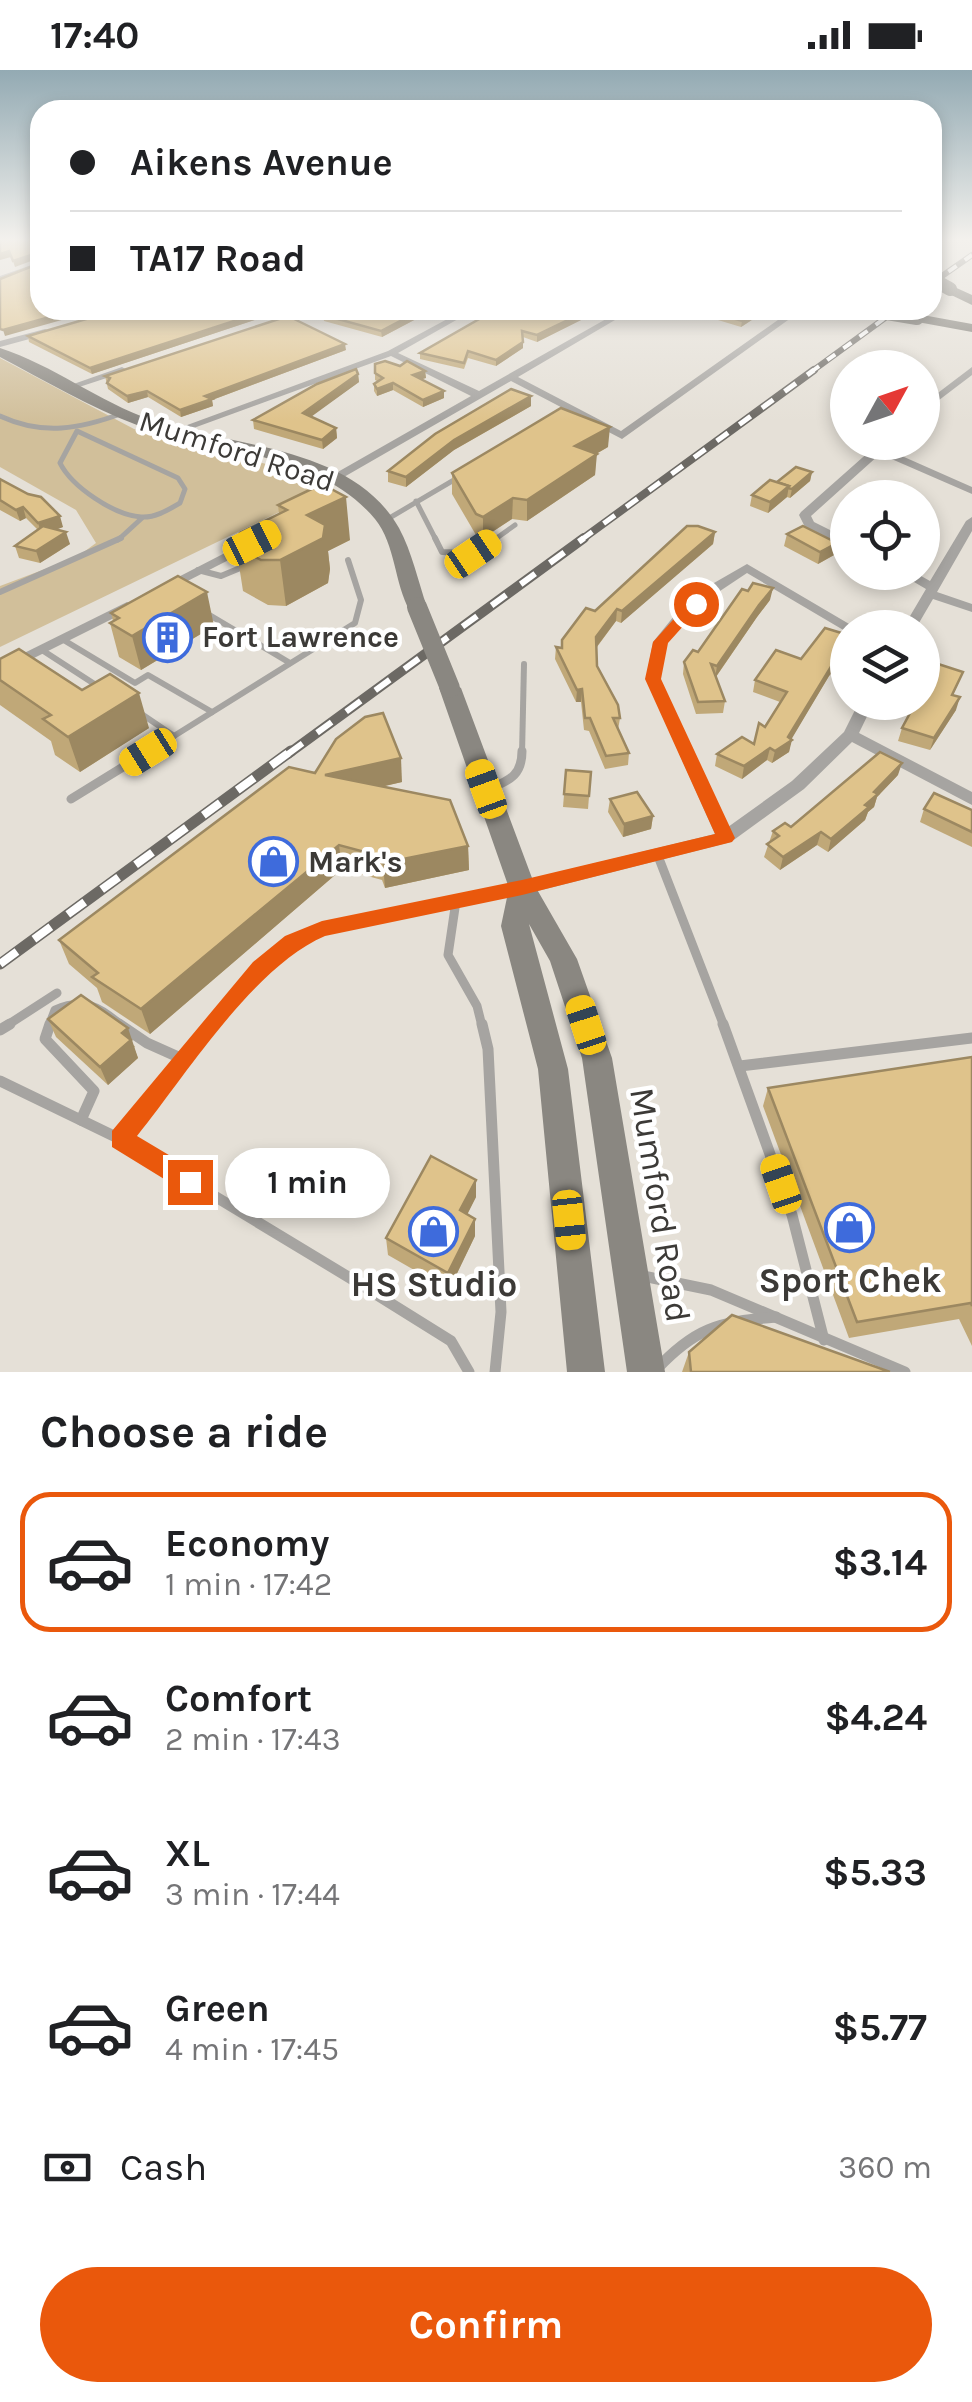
<!DOCTYPE html>
<meta charset="utf-8">
<style>
body{margin:0;font-family:Karla,sans-serif;background:#f6f6f6;color:#202124;height:100vh;display:flex;flex-direction:column;font-size:38px;white-space:nowrap}
*{box-sizing:border-box;margin:0}
p{font-size:32px;color:#757577}
.icon{flex:none;width:55px;height:55px;fill:none;stroke:currentColor;stroke-width:2;stroke-linecap:round;stroke-linejoin:round}
.map{position:relative;height:1302px;overflow:hidden}
.panel{display:flex;flex-direction:column;background:#fff;flex:1}
.panel>*{flex:none}
.hud{position:absolute;left:30px;top:30px;width:912px;height:220px;border-radius:30px;box-shadow:0 5px 15px #0003;display:grid;align-content:center;height:220px;padding:0 40px;background:#fff}
.needle{width:65px;rotate:50deg}
.buttons{position:absolute;left:830px;top:280px;display:grid;gap:20px}
.buttons a{display:grid;place-items:center;width:110px;height:110px;border-radius:50%;background:#fff;box-shadow:0 5px 15px #0003;font-size:50px}
.end{position:absolute;width:45px;height:45px;margin:-22px;border:12px solid #ea580c;background:#fff;box-shadow:0 0 0 5px #fff}
.from{border-radius:50%}
.bubble{position:absolute;height:70px;border-radius:35px;background:#fff;box-shadow:0 5px 15px #0003;font-size:32px;font-weight:700;line-height:70px;text-align:center}
.car{position:absolute;width:30px;height:60px;margin:-30px -15px;border-radius:12px;box-shadow:0 0 8px 2px #0007;background:linear-gradient(#f5c518 24%,#345 0 40%,#f5c518 0 76%,#345 0 86%,#f5c518 0)}
.hud b{display:flex;align-items:center;gap:35px;height:95px;font-size:38px}
.hud b+b{border-top:2px solid #e0e0e0}
.hud i{width:25px;height:25px;background:#202124}
ul{padding:0;list-style:none}
li{display:flex;align-items:center;gap:30px;height:140px;margin:0 20px 15px;padding:0 20px;border:5px solid transparent;border-radius:30px}
li div{flex:1}
li b{display:block;font-size:38px}
li em{font-style:normal;font-weight:700}
li.selected{border-color:#ea580c}
li>.icon{width:90px;height:90px;stroke-width:1.5}
h2{padding:0 40px;font-size:45px;line-height:120px}
.pay{display:flex;align-items:center;gap:25px;height:110px;padding:0 40px;font-size:38px}
.pay p{margin-inline-start:auto}
.primary-button{display:flex;gap:20px;margin-top:auto;padding:20px 40px}
.primary-button a{flex:1;height:115px;border-radius:60px;background:#ea580c;color:#fff;font-size:40px;font-weight:700;line-height:115px;text-align:center}
.status{display:flex;justify-content:space-between;align-items:center;height:70px;padding:0 50px;background:#fff;direction:ltr}
.status svg{height:28px;fill:currentColor}
.map>svg:first-child{display:block}
</style>
<div class="status"><b>17:40</b><svg viewBox="0 0 49 12"><path d="M0 12V9h3v3zM5 12V6h3v6zM10 12V3h3v9zM15 12V0h3v12zM26 1h20v11H26zM47 4h2v5h-2z"/></svg></div>
<div class="map">
<svg width="972" height="1302" viewBox="0 0 972 1302">
<rect width="100%" height="100%" fill="#e5e0d7"/>
<!-- green -->
<polygon fill="#d1bf9a" points="0,288 134,359 270,395 327,419 0,577 0,516 77,487 96,473 76,440 0,397"/>
<g fill="none" stroke-linecap="round" stroke-linejoin="round">
<!-- lane-far3 -->
<g stroke="#a6a4a1" stroke-width="5">
<path d="M0,346C43,366 80,359 123,343"/>
<path d="M77,361L178,408L185,419L180,433C168,440 155,448 141,447C114,445 72,417 60,393Z"/>
<polyline points="416,431 436,470"/>
<polyline points="386,450 459,407"/>
<polyline points="118,470 142,448"/>
<polyline points="494,470 515,455"/>
</g>
<!-- lane-far2 -->
<g stroke="#a6a4a1" stroke-width="6">
<polyline points="435,468 442,482 471,483 497,468"/>
<polyline points="198,500 221,506 245,496"/>
<polyline points="0,522 121,468"/>
<polyline points="206,543 290,593"/>
<polyline points="62,569 135,613 148,605 212,642"/>
<polyline points="42,580 99,617"/>
<polyline points="140,643 174,666 355,553 361,530 348,490"/>
<polyline points="145,684 174,666"/>
<polyline points="522,684 524,594"/>
</g>
<!-- lane-far1 -->
<g stroke="#a6a4a1" stroke-width="9">
<path d="M491,718C511,710 522,704 522,681"/>
<polyline points="71,729 149,681"/>
<polyline points="658,786 724,956"/>
<polyline points="456,831 448,885 477,936 482,956"/>
<polyline points="6,956 57,923"/>
<path d="M49,956L55,940C84,927 100,937 122,956"/>
<polyline points="208,956 268,893 322,859 517,819"/>
</g>
<!-- lane -->
<g stroke="#a6a4a1" stroke-width="11">
<polyline points="50,954 45,969 94,1021 81,1050"/>
<polyline points="119,954 147,973 185,990"/>
<polyline points="482,954 488,979 501,1242 495,1302"/>
<polyline points="723,954 792,1145 824,1270"/>
<polyline points="0,960 10,954"/>
<polyline points="740,996 972,968"/>
<polyline points="0,1011 120,1069 350,1208 451,1271 469,1302"/>
<polyline points="120,1069 210,954"/>
<polyline points="643,1206 711,1220 905,1302"/>
<path d="M654,1302C694,1258 718,1252 776,1247"/>
</g>
<!-- street -->
<g fill="#a6a4a1" fill-rule="evenodd">
<polygon points="40,192 40,197 0,211 0,206"/>
<polygon points="299,240 311,240 276,254 269,252"/>
<polygon points="464,240 474,240 398,283 479,321 622,240 632,240 518,307 621,361 792,240 802,240 622,369 511,311 337,411 329,411 329,407 471,326 391,286 180,363 171,361 388,281"/>
<polygon points="45,259 48,260 48,264 0,277 0,271"/>
<polygon points="122,297 127,300 125,302 73,319 65,317"/>
<polygon points="972,297 972,305 922,343 922,335"/>
<polygon points="880,372 892,372 886,379 972,417 972,424 880,384 811,446 814,452 848,469 848,478 805,457 799,445 801,442"/>
<polygon points="972,447 972,461 937,522 972,534 972,542 933,529 916,558 903,558 926,519 897,502 914,502 930,511 966,451"/>
<polygon points="252,469 256,470 256,476 170,520 165,521 159,517"/>
<polygon points="747,494 856,558 848,558 848,561 845,561 747,503 717,523 684,552 667,573 660,609 728,757 792,711 844,662 859,632 874,632 859,663 972,722 972,735 852,672 804,719 731,772 522,825 516,823 513,818 516,813 522,811 715,764 646,609 653,572 674,546 707,517"/>
<polygon points="127,532 134,536 132,539 0,605 0,595"/>
</g>
<!-- secondary -->
<g fill="#8a8781" fill-rule="evenodd">
<path d="M0,278C53,295 99,332 152,350C231,377 352,375 399,458C412,482 418,511 427,537L417,543L410,541C394,513 396,475 375,449C318,381 215,384 137,355C90,337 45,311 0,287Z"/>
<polygon points="450,611 461,618 535,816 577,889 612,988 665,1302 627,1302 582,988 550,891 529,854 568,999 605,1302 567,1302 538,999 501,856 509,818 439,618"/>
</g>
<!-- primary -->
<g fill="#75726b" fill-rule="evenodd">
<polygon points="950,215 972,225 972,235 945,222 945,216"/>
<polygon points="917,244 972,254 972,262 912,251 912,245"/>
</g>
<defs>
<g id="rail-far3">
<polyline points="932,213 972,185"/>
<polyline points="811,302 896,240"/>
</g>
<polyline id="rail-far2" points="581,470 814,300"/>
<polyline id="rail-far1" points="288,684 584,468"/>
<polyline id="rail" points="0,894 291,681"/>
</defs>
<!-- rail-far3 casing -->
<use href="#rail-far3" stroke="#6c6964" stroke-width="6"/>
<!-- rail-far2 casing -->
<use href="#rail-far2" stroke="#6c6964" stroke-width="8"/>
<!-- rail-far1 casing -->
<use href="#rail-far1" stroke="#6c6964" stroke-width="10"/>
<!-- rail casing -->
<use href="#rail" stroke="#6c6964" stroke-width="11"/>
<!-- rail-far3 -->
<use href="#rail-far3" stroke="#fff" stroke-width="4" stroke-dasharray="10" stroke-linecap="butt"/>
<!-- rail-far2 -->
<use href="#rail-far2" stroke="#fff" stroke-width="5" stroke-dasharray="14" stroke-linecap="butt"/>
<!-- rail-far1 -->
<use href="#rail-far1" stroke="#fff" stroke-width="6" stroke-dasharray="18" stroke-linecap="butt"/>
<!-- rail -->
<use href="#rail" stroke="#fff" stroke-width="8" stroke-dasharray="21" stroke-linecap="butt"/>
<!-- secondary-bridge -->
<polyline stroke="#8a8781" stroke-width="20" points="417,537 450,618"/>
<!-- primary-bridge -->
<g stroke="#75726b" stroke-width="14">
<polyline points="932,209 950,219"/>
<polyline points="869,240 917,248"/>
</g>
</g>
<!-- wall -->
<g fill="#c0a878">
<polygon points="285,240 92,304 29,272 28,266"/>
<polygon points="333,240 433,240 382,267 324,251 323,245"/>
<polygon points="495,240 601,240 537,272 523,267 523,278 496,296 468,288 464,299 420,289 420,283"/>
<polygon points="685,240 767,240 741,257"/>
<polygon points="346,280 212,330 213,336 181,347 148,327 128,333 108,319 105,306"/>
<polygon points="375,294 400,296 425,301 426,308 421,309 444,328 423,337 393,320 377,326 374,321 374,314 377,311 375,310"/>
<polygon points="358,304 359,312 311,346 336,358 337,368 323,379 254,359 253,350"/>
<polygon points="531,326 531,336 454,380 406,417 388,412 388,401"/>
<polygon points="608,377 596,384 595,405 527,451 512,449 483,468 476,465 452,424 452,403"/>
<polygon points="812,402 810,411 790,428 787,427 768,443 750,436 752,425 777,412"/>
<polygon points="0,409 63,457 57,459 70,474 40,493 19,488 15,476 38,460 26,448 20,451 0,440"/>
<polygon points="278,435 350,470 328,481 330,499 328,513 286,536 268,535 243,521 236,476 279,444"/>
<polygon points="715,462 713,474 621,553 616,551 597,577 597,596 620,648 618,660 629,683 628,695 605,699 589,661 584,660 581,632 576,632 555,589 556,577 562,578 595,541"/>
<polygon points="787,464 837,473 834,485 818,494 784,476"/>
<polygon points="770,530 757,547 716,607 725,631 723,643 696,644 683,604 684,592"/>
<polygon points="111,543 214,556 141,600 119,587 110,553 113,551"/>
<polygon points="848,565 848,591 846,595 840,593 829,606 791,669 789,682 772,693 767,690 742,709 715,696 717,684 754,674 780,632 753,622 755,610"/>
<polygon points="0,589 82,620 149,658 80,702 55,685 51,671 0,635"/>
<polygon points="963,602 953,625 956,640 930,680 898,671 902,658 922,619 925,606"/>
<polygon points="566,700 591,702 588,739 563,737"/>
<polygon points="315,703 402,712 384,716 468,776 469,800 385,818 382,810 342,799 150,964 102,932 97,918 69,894 59,870"/>
<polygon points="898,705 877,727 874,737 868,742 865,750 828,782 817,775 780,800 764,787 773,761 791,757"/>
<polygon points="610,729 653,746 651,759 623,767 608,742"/>
<polygon points="924,739 972,740 972,777 920,752"/>
<polygon points="48,949 135,976 134,978 138,988 108,1015 56,967"/>
<polygon points="972,987 972,1276 959,1249 849,1268 763,1036 768,1018"/>
<polygon points="476,1110 476,1127 467,1144 475,1166 449,1220 388,1185 386,1168"/>
<polygon points="689,1282 890,1302 682,1302"/>
</g>
<!-- shaded-wall -->
<g fill="#9c8861">
<polygon points="9,181 11,187 0,190 0,184"/>
<polygon points="37,183 39,188 15,197 13,191"/>
<polygon points="75,240 97,240 5,266 3,260"/>
<polygon points="268,240 285,240 92,304 90,298"/>
<polygon points="421,240 433,240 382,267 381,261"/>
<polygon points="589,240 601,240 537,272 537,265"/>
<polygon points="759,240 767,240 741,257 742,251"/>
<polygon points="523,272 523,278 496,296 496,290"/>
<polygon points="345,274 346,280 212,330 213,336 181,347 180,340 205,326"/>
<polygon points="425,301 426,308 413,312 413,305"/>
<polygon points="358,304 359,312 304,352 303,343"/>
<polygon points="393,313 393,320 377,326 377,319"/>
<polygon points="147,321 148,327 128,333 127,326"/>
<polygon points="444,321 444,328 423,337 423,330"/>
<polygon points="531,326 531,336 454,380 406,417 406,407 454,370"/>
<polygon points="610,357 608,377 573,397 575,376"/>
<polygon points="336,358 337,368 323,379 322,370"/>
<polygon points="597,384 595,405 527,451 527,430"/>
<polygon points="812,402 810,411 790,428 792,419"/>
<polygon points="789,416 787,427 768,443 770,432"/>
<polygon points="346,427 350,470 328,481 330,499 328,513 286,536 280,490 307,445"/>
<polygon points="513,428 512,449 483,468 483,447"/>
<polygon points="23,437 26,448 20,451 16,440"/>
<polygon points="60,446 63,457 42,465 38,453"/>
<polygon points="66,462 70,474 40,493 36,481"/>
<polygon points="715,462 713,474 621,553 622,541"/>
<polygon points="837,473 834,485 818,494 820,482"/>
<polygon points="773,518 770,530 757,547 715,608 717,596 759,535"/>
<polygon points="207,522 214,556 141,600 132,566"/>
<polygon points="617,539 616,551 595,579 596,567"/>
<polygon points="843,582 840,593 829,606 791,670 792,670 789,682 772,693 775,681 788,667 832,595"/>
<polygon points="582,619 581,632 576,632 577,620"/>
<polygon points="139,623 149,658 80,702 68,667"/>
<polygon points="960,627 956,640 930,680 934,668"/>
<polygon points="770,678 767,690 742,709 744,696"/>
<polygon points="401,688 402,712 329,729 325,705"/>
<polygon points="902,693 898,705 877,727 874,737 868,742 865,750 828,782 831,769 865,735 874,722"/>
<polygon points="653,746 651,759 623,767 624,754"/>
<polygon points="821,762 817,775 780,800 783,787"/>
<polygon points="339,775 342,799 150,964 141,939"/>
<polygon points="468,776 469,800 385,818 383,793"/>
<polygon points="128,958 138,988 108,1015 100,997 122,963"/>
<polygon points="476,1110 476,1127 461,1157 460,1140"/>
<polygon points="475,1149 475,1166 449,1220 448,1203"/>
</g>
<!-- building -->
<g fill="#dfc38b" stroke="#9c8861" stroke-width="2.5">
<polygon points="0,169 40,169 40,188 37,183 13,191 9,181 0,184"/>
<polygon points="40,193 40,240 75,240 3,260 0,259 0,209"/>
<polygon points="117,240 268,240 90,298 28,266"/>
<polygon points="333,240 421,240 381,261 323,245"/>
<polygon points="495,240 589,240 537,265 522,261 523,272 496,290 468,281 464,293 420,283"/>
<polygon points="705,240 759,240 742,251"/>
<polygon points="288,246 345,274 205,326 212,329 180,340 147,321 127,326 107,313 110,308 105,306"/>
<polygon points="385,291 400,296 407,291 425,301 413,305 444,321 423,330 393,313 377,319 374,314 383,308 375,303 375,294"/>
<polygon points="356,299 358,304 303,343 336,358 322,370 253,350 317,314"/>
<polygon points="511,319 531,326 454,370 406,407 388,401 435,364"/>
<polygon points="561,338 610,357 575,376 597,384 527,430 513,428 483,447 476,444 452,403"/>
<polygon points="796,397 812,402 792,419 787,418 789,416 777,412"/>
<polygon points="0,409 28,424 41,427 60,446 38,453 23,437 16,440 0,430"/>
<polygon points="770,410 789,416 770,432 752,425"/>
<polygon points="322,414 346,427 307,445 325,455 323,468 280,490 261,490 236,476 240,463 287,440 278,435"/>
<polygon points="43,456 66,462 36,481 15,476"/>
<polygon points="687,456 698,456 715,462 622,541 617,539 596,567 597,596 618,635 620,648 613,648 629,683 606,686 590,648 585,648 582,619 577,620 556,577 562,578 562,570 586,538 595,541"/>
<polygon points="803,456 837,473 820,482 787,464"/>
<polygon points="178,506 207,522 132,566 110,553 119,548 111,543"/>
<polygon points="753,513 773,518 759,535 717,596 711,594 725,631 698,632 684,592 693,580 698,582 742,519 748,521"/>
<polygon points="825,558 848,565 848,583 843,582 832,595 788,667 792,670 775,681 770,678 744,696 717,684 742,667 754,674 759,653 765,657 787,622 755,610 776,580 801,589"/>
<polygon points="19,579 82,620 110,604 139,623 68,667 43,649 51,645 0,610 0,589"/>
<polygon points="932,592 963,602 952,625 960,627 934,668 902,658 916,632 922,632 922,621 929,608 925,606"/>
<polygon points="383,643 401,688 325,705 450,730 468,776 383,793 380,786 339,775 141,939 92,907 98,903 59,870 289,697 315,703 336,669 365,647"/>
<polygon points="880,682 902,693 874,722 878,724 865,735 869,737 831,769 821,762 783,787 767,774 779,766 773,761 785,753 791,757"/>
<polygon points="566,700 591,702 589,726 564,724"/>
<polygon points="637,722 653,746 624,754 610,729"/>
<polygon points="934,723 972,740 972,762 924,739"/>
<polygon points="81,925 128,958 122,963 131,970 100,997 48,949"/>
<polygon points="972,987 972,1236 971,1233 857,1252 768,1018"/>
<polygon points="431,1086 476,1110 460,1140 475,1149 448,1203 386,1168"/>
<polygon points="732,1245 890,1302 691,1302 689,1282"/>
</g>
<!-- sky -->
<linearGradient id="sky" x2="0" y2="1"><stop stop-color="#93aab3"/><stop offset="0.48" stop-color="#f3f1ed"/><stop offset="1" stop-color="#f3f1ed" stop-opacity="0"/></linearGradient>
<rect width="972" height="352" fill="url(#sky)"/>
<!-- route -->
<path fill="#ea580c" d="M690,531L703,534L668,573L661,609L735,768L732,772L522,825L325,866C253,897 187,1004 137,1066L199,1103L202,1112L199,1120H182L112,1077V1061L253,892L285,866L322,851L522,810L715,764L645,609L653,572Z"/>
<!-- icons -->
<defs>
<symbol id="building-ring" viewBox="-11 -11 22 22"><circle r="9.5" fill="#fff" stroke="#3e6bdc" stroke-width="1.5"/><path d="M-4-6H4V6H1V3H-1V6H-4ZM-2.5-4.3h1.7v1.8h-1.7ZM.8-4.3h1.7v1.8H.8ZM-2.5-1h1.7V.8h-1.7ZM.8-1h1.7V.8H.8Z" fill="#3e6bdc"/></symbol>
<symbol id="shop-ring" viewBox="-11 -11 22 22"><circle r="9.5" fill="#fff" stroke="#3e6bdc" stroke-width="1.5"/><path d="M-5-2.5h2.3a2.7 3.5 0 0 1 5.4 0H5L5.5 6h-11ZM-1.5-2.5h3a1.5 2.3 0 0 0-3 0Z" fill="#3e6bdc"/></symbol>
</defs>
<g fill-rule="evenodd">
<use href="#building-ring" x="140" y="540" width="55" height="55"/>
<use href="#shop-ring" x="246" y="764" width="55" height="55"/>
<use href="#shop-ring" x="822" y="1130" width="55" height="55"/>
<use href="#shop-ring" x="406" y="1134" width="55" height="55"/>
</g>
<g text-anchor="middle" dominant-baseline="central" stroke-width="9" stroke-linejoin="round" paint-order="stroke">
<!-- street labels -->
<g font-size="30" fill="#3c3a37" stroke="#fff">
<text transform="translate(237 381) rotate(18)">Mumford Road</text>
</g>
<!-- poi labels -->
<g font-size="30" font-weight="bold" fill="#3c3a37" stroke="#fff" text-anchor="start">
<text x="202" y="567">Fort Lawrence</text>
<text x="308" y="792">Mark's</text>
</g>
<!-- near-street labels -->
<g font-size="35" fill="#3c3a37" stroke="#fff">
<text transform="translate(660 1135) rotate(81)">Mumford Road</text>
</g>
<!-- near-poi labels -->
<g font-size="35" font-weight="bold" fill="#3c3a37" stroke="#fff">
<text x="850" y="1210">Sport Chek</text>
<text x="434" y="1214">HS Studio</text>
</g>
</g>
</svg>
<div class="buttons">
<a><svg class="needle" viewBox="-14 -14 28 28"><path d="M0-13l5 13h-10z" fill="#e53935"/><path d="M0 13l5-13h-10z" fill="#757577"/></svg></a>
<a><svg class="icon" aria-label="locate" viewBox="0 0 24 24"><circle cx="12" cy="12" r="6"/><path d="M12 2v4M12 18v4M2 12h4M18 12h4"/></svg></a>
<a><svg class="icon" aria-label="layers" viewBox="0 0 24 24"><path d="M12 4l9 5-9 5-9-5zM3 14l9 5 9-5"/></svg></a>
</div>
<i class="end from" style="left:696px;top:534px"></i>
<i class="end" style="left:190px;top:1112px"></i>
<div class="bubble" style="left:225px;top:1078px;width:165px">1 min</div>
<i class="car" style="left:252px;top:473px;rotate:63deg"></i>
<i class="car" style="left:473px;top:484px;rotate:56deg"></i>
<i class="car" style="left:148px;top:682px;rotate:238deg"></i>
<i class="car" style="left:486px;top:719px;rotate:340deg"></i>
<i class="car" style="left:586px;top:955px;rotate:342deg"></i>
<i class="car" style="left:781px;top:1114px;rotate:341deg"></i>
<i class="car" style="left:569px;top:1150px;rotate:174deg"></i>
<div class="hud">
<b><i class="from"></i>Aikens Avenue</b>
<b><i></i>TA17 Road</b>
</div>
</div>
<section class="panel">
<h2>Choose a ride</h2>
<ul>
<li class="selected"><svg class="icon" aria-label="car" viewBox="0 0 24 24"><path d="M5 17H2v-5l4-1 3-4h7l3 4 3 1v5h-3M9 17h6M6 11h13"/><circle cx="7" cy="17" r="2"/><circle cx="17" cy="17" r="2"/></svg><div><b>Economy</b><p>1 min · 17:42</p></div><em>$3.14</em></li>
<li><svg class="icon" aria-label="car" viewBox="0 0 24 24"><path d="M5 17H2v-5l4-1 3-4h7l3 4 3 1v5h-3M9 17h6M6 11h13"/><circle cx="7" cy="17" r="2"/><circle cx="17" cy="17" r="2"/></svg><div><b>Comfort</b><p>2 min · 17:43</p></div><em>$4.24</em></li>
<li><svg class="icon" aria-label="car" viewBox="0 0 24 24"><path d="M5 17H2v-5l4-1 3-4h7l3 4 3 1v5h-3M9 17h6M6 11h13"/><circle cx="7" cy="17" r="2"/><circle cx="17" cy="17" r="2"/></svg><div><b>XL</b><p>3 min · 17:44</p></div><em>$5.33</em></li>
<li><svg class="icon" aria-label="car" viewBox="0 0 24 24"><path d="M5 17H2v-5l4-1 3-4h7l3 4 3 1v5h-3M9 17h6M6 11h13"/><circle cx="7" cy="17" r="2"/><circle cx="17" cy="17" r="2"/></svg><div><b>Green</b><p>4 min · 17:45</p></div><em>$5.77</em></li>
</ul>
<div class="pay"><svg class="icon" aria-label="cash" viewBox="0 0 24 24"><path d="M3 7h18v10H3z"/><circle cx="12" cy="12" r="2"/></svg>Cash<p>360 m</p></div>
<div class="primary-button"><a>Confirm</a></div>
</section>
